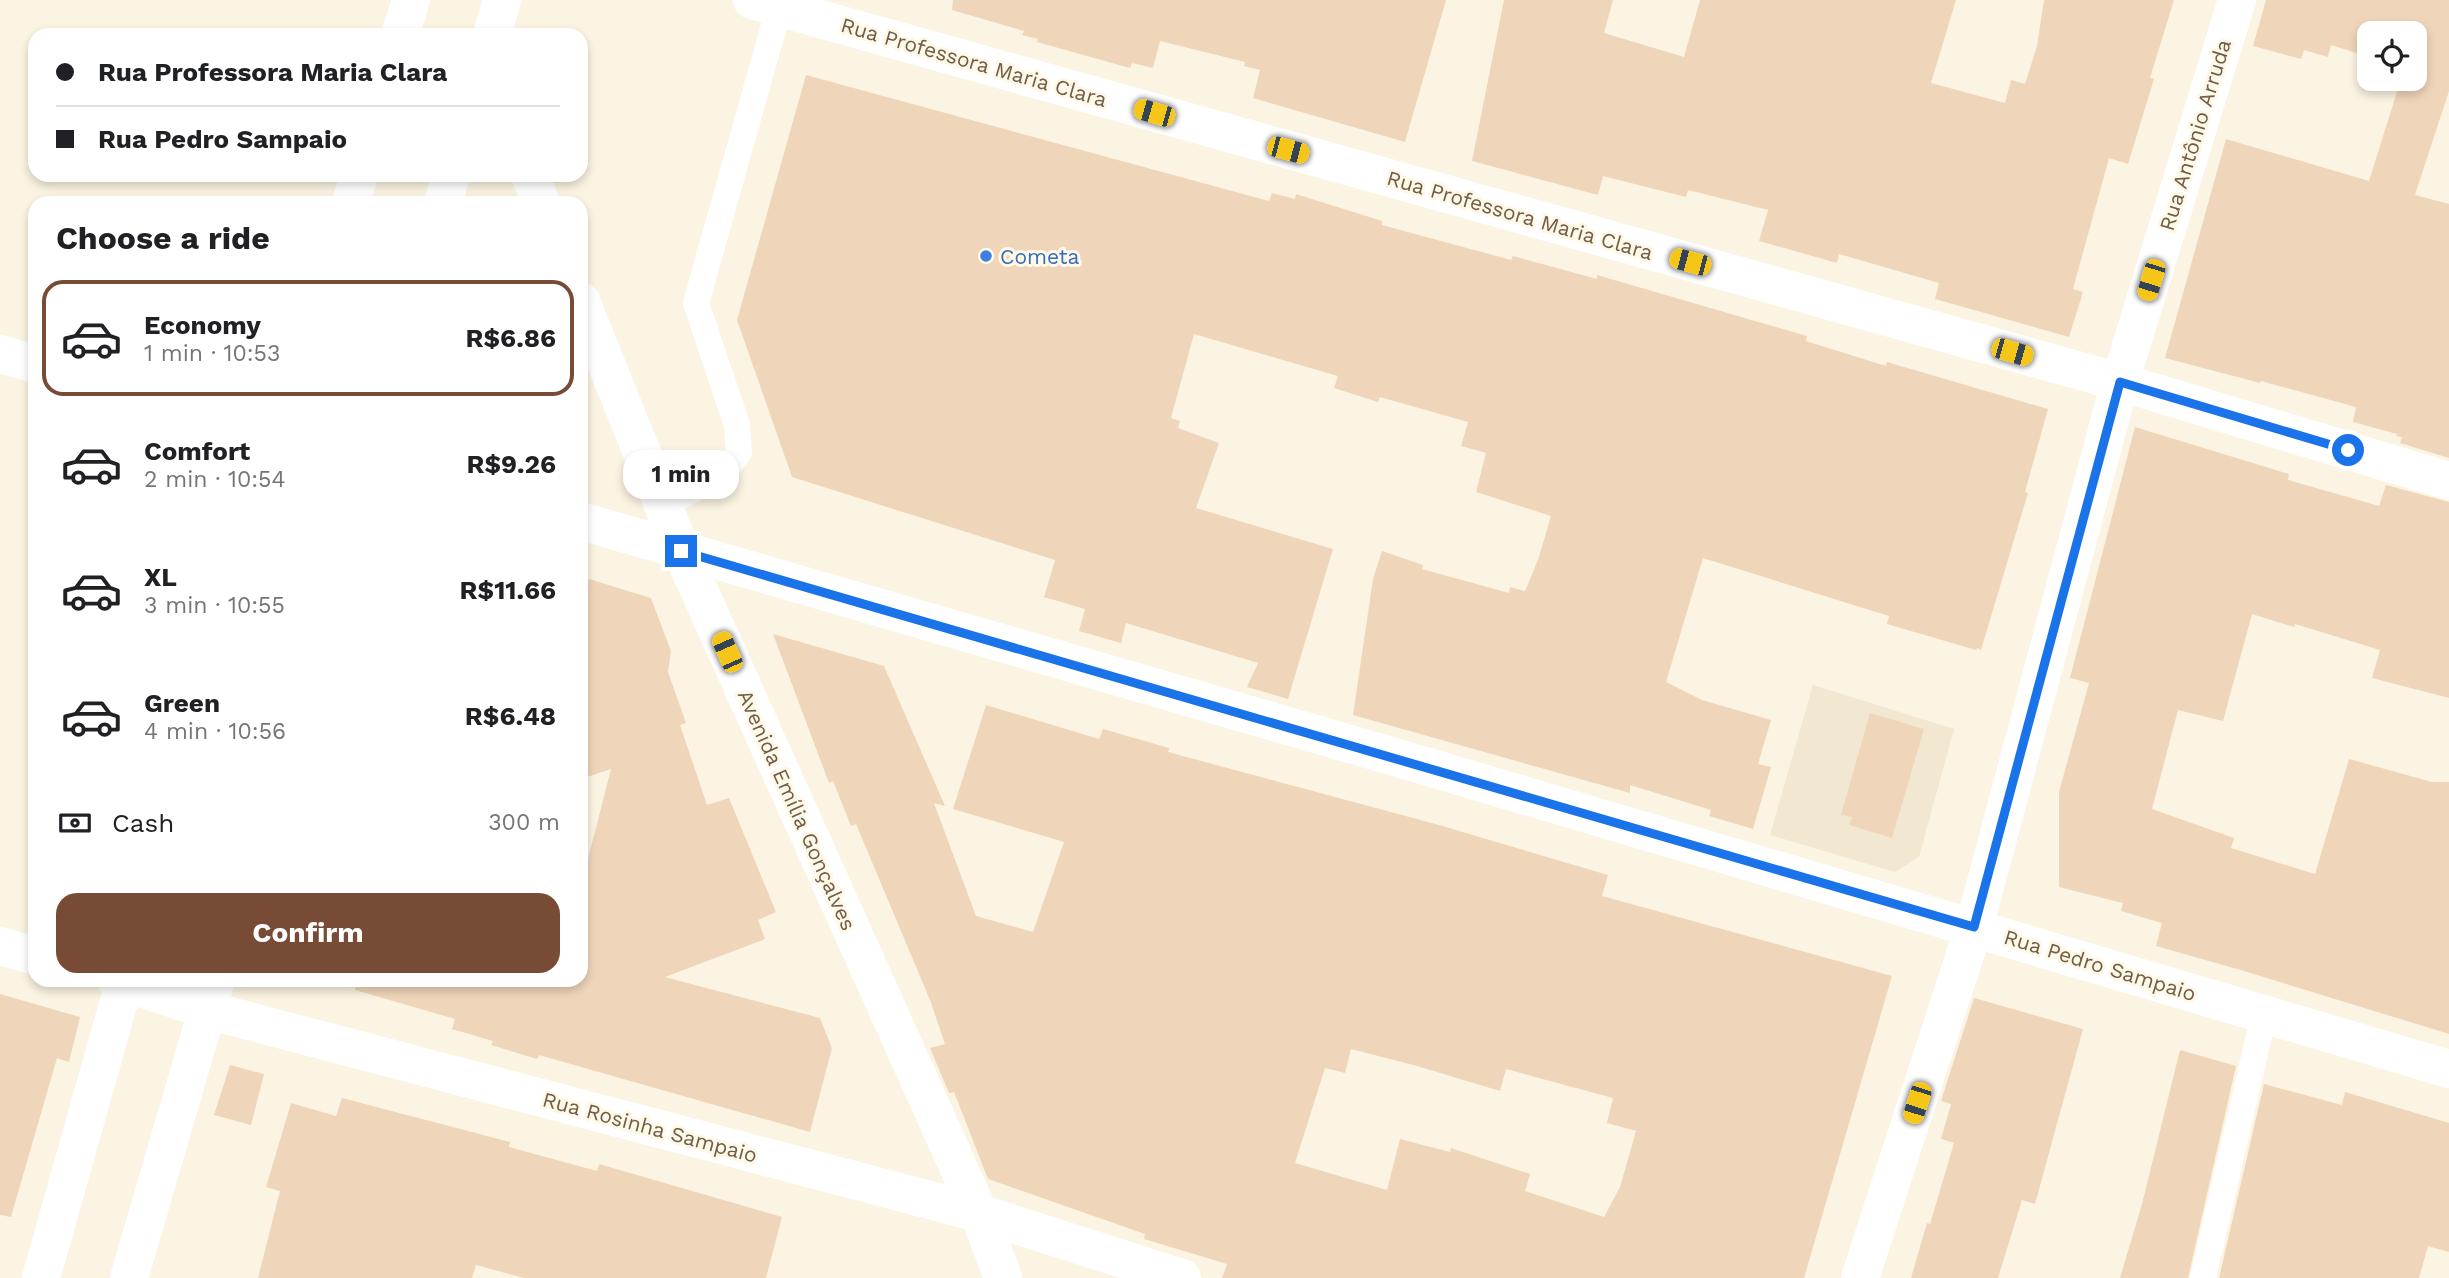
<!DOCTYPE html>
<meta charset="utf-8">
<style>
body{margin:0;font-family:"Work Sans",sans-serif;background:#f2f2f2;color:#202124;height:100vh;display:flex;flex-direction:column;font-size:26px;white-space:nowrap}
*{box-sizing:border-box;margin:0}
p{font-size:23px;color:#757577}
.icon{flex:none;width:38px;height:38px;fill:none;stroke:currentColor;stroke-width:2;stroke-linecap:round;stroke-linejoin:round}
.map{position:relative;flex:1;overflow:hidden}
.side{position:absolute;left:28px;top:196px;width:560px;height:791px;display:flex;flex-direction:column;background:#fff;border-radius:21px;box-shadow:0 4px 10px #0003}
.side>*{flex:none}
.hud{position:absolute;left:28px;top:28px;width:560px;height:154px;border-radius:21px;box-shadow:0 4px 10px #0003;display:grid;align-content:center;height:154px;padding:0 28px;background:#fff}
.controls{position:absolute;left:2357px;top:21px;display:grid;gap:14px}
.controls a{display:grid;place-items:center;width:70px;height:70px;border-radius:14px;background:#fff;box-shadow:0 4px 10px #0003;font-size:35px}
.end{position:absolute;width:32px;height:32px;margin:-16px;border:9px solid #1a73e8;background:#fff;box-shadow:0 0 0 4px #fff}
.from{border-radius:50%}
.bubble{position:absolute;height:49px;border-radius:21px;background:#fff;box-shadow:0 4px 10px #0003;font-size:23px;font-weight:700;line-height:49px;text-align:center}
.car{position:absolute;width:21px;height:42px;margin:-21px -10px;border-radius:9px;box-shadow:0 0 5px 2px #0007;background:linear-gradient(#f5c518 24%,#345 0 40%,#f5c518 0 76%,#345 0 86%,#f5c518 0)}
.hud b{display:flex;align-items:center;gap:24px;height:66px;font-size:26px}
.hud b+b{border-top:2px solid #e0e0e0}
.hud i{width:18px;height:18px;background:#202124}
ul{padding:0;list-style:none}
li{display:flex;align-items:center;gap:21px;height:116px;margin:0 14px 10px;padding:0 14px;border:4px solid transparent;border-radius:21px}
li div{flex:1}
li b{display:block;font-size:26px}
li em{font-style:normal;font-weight:700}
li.on{border-color:#774b36}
li>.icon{width:63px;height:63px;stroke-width:1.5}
h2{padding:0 28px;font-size:32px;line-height:84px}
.pay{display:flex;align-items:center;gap:18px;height:77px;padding:0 28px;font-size:26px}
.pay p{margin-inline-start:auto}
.primary-button{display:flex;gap:14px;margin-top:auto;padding:14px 28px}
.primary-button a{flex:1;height:80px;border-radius:21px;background:#774b36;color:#fff;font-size:28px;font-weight:700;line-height:80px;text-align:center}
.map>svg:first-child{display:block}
</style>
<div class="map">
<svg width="2449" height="1278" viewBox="0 0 2449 1278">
<rect width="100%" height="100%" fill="#fbf4e2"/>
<!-- residential -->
<polygon fill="#f2e7d0" points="1813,685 1954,729 1919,857 1895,872 1770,835"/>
<!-- building -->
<g fill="#efd6ba" fill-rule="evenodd">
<polygon points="953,0 1446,0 1405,142 1253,98 1260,70 1244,66 1245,62 1160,41 1153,68 1132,63 1130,68 1037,42 1038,39 1022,35 1024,31 952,10"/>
<polygon points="1504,0 1613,0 1604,33 1684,57 1700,0 1956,0 1931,83 2005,103 2011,80 2025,84 2037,46 2044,0 2174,0 2150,78 2154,79 2128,164 2109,158 2073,289 2083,292 2069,337 1935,299 1939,283 1839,254 1837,263 1759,241 1768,210 1688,190 1686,197 1603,176 1598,195 1472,161"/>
<polygon points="2266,0 2449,0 2449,91 2415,195 2449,204 2449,458 2400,443 2402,437 2396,436 2397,434 2353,422 2356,407 2261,381 2260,383 2165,358 2226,139 2369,181 2401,79 2415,79 2415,33 2370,33 2370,57 2331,45 2328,57 2304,50 2301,59 2253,46"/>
<polygon points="806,75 1269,201 1272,193 1295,199 1296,194 1382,221 1382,225 1511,260 1513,256 1597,279 1597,275 1807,336 1806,341 1886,366 1887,362 2048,409 2025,492 2028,493 1981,650 1977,648 1976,650 1887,624 1889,616 1703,558 1666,682 1702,700 1771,720 1758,764 1771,767 1753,829 1709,816 1711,810 1630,785 1630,793 1353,715 1373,579 1382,551 1423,565 1422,569 1509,593 1510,587 1525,591 1538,560 1551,516 1476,492 1486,453 1461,446 1468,422 1380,397 1378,402 1334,388 1338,376 1194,334 1171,418 1180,421 1178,428 1219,443 1196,508 1333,549 1288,699 1247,687 1258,663 1126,623 1121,643 1079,631 1085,609 1044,597 1055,560 792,477 737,320"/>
<polygon points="2135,427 2289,474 2288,480 2379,506 2386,485 2449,502 2449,698 2372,678 2380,650 2295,624 2294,627 2252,614 2223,721 2178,710 2152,809 2234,838 2231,848 2315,874 2349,759 2432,782 2449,782 2449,1034 2244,971 2156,946 2162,923 2121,911 2123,903 2059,887 2059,792 2089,683 2070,678"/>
<polygon points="589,579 651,598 671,651 668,672 686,723 680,725 707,805 729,798 776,912 758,920 765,939 665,977 820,1018 832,1048 810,1132 539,1055 537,1059 491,1045 493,1041 452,1029 455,1019 355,990 357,980 581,980 581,886 611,769 581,779 581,604"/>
<path d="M773,634L884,666L945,806L934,803L976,916L1033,932L1064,842L953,809L986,705L1099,739L1103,729L1169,748L1168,752L1439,825L1608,875L1602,896L1892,976L1804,1278H1222L1227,1264L1144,1239L1145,1234L988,1179L954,1092L949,1093L930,1048L945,1044L930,1000L856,824L851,826L833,781L829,783ZM1351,1049L1417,1066L1500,1091L1506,1069L1613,1098L1607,1123L1636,1131L1620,1187L1604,1217L1525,1191L1530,1174L1451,1148L1450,1152L1400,1139L1387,1190L1295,1163L1325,1068L1345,1073Z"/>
<polygon points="1870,713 1924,729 1892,838 1849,825 1852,817 1841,815"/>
<polygon points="0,994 80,1017 69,1062 57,1058 11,1217 0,1215"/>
<polygon points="1974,998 2083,1029 2035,1204 2022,1200 1998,1278 1911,1278 1927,1223 1930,1224 1954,1143 1941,1139 1951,1104 1941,1101"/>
<polygon points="2180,1050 2236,1066 2188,1278 2120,1278 2142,1204"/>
<polygon points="230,1065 264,1074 251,1125 214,1115"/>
<polygon points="2264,1084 2342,1105 2345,1092 2449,1123 2449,1252 2428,1246 2419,1278 2219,1278"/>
<polygon points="342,1098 510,1142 509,1147 597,1171 599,1164 782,1217 766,1278 524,1278 476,1265 472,1278 258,1278 280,1191 266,1187 291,1103 336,1116"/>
</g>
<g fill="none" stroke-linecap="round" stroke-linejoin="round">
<!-- lane -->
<g stroke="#fff" stroke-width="26">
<polyline points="664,505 724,473 739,452 737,425 696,303 779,8"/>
<polyline points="2203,1278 2264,1014"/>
</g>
<!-- street -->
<g stroke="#fff" stroke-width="38">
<polyline points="752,0 2120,382 2449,481"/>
<polyline points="530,175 541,203"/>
<polyline points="581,301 681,550 979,1213 1003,1278"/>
<polyline points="0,354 35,364"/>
<polyline points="581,521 1388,755 2449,1069"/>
<polyline points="0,946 35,956"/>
<polyline points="116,980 207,1010 979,1213 1182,1278"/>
<polyline points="1860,1278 1974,927 2120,382 2237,0"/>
</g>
<!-- secondary -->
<g stroke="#fff" stroke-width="38">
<polyline points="400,35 411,0"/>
<polyline points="492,35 502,0"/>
<polyline points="351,203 359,175"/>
<polyline points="443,203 451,175"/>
<polyline points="41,1278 125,980"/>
<polyline points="129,1278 216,980"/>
</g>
</g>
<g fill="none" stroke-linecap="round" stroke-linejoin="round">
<!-- route -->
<polyline stroke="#1a73e8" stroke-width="9" points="681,551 1974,927 2120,382 2348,450"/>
</g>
<!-- markers -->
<circle fill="#3f7fe0" stroke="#fef8e7" stroke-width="2.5" cx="986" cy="256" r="7"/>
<g text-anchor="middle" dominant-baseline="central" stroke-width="6" stroke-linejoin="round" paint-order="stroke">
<!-- street labels -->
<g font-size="21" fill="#715c4a" stroke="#fef8e7">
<text transform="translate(974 62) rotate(16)">Rua Professora Maria Clara</text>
<text transform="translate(2195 135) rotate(-73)">Rua Antônio Arruda</text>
<text transform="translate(1520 215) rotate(16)">Rua Professora Maria Clara</text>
<text transform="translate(797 810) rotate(66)">Avenida Emília Gonçalves</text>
<text transform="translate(2100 965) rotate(17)">Rua Pedro Sampaio</text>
<text transform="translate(650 1127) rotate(15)">Rua Rosinha Sampaio</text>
</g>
<!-- shop labels -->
<g font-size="21" fill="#366cbe" stroke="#fef8e7" text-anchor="start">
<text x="1000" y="256">Cometa</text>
</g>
</g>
</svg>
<div class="controls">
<a><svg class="icon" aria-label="locate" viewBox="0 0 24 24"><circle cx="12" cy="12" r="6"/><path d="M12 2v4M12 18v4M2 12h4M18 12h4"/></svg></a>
</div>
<i class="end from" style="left:2348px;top:450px"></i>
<i class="end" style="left:681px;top:551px"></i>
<div class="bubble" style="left:623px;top:450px;width:116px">1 min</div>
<i class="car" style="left:1154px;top:113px;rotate:286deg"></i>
<i class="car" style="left:1288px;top:150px;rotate:105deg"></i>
<i class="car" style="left:1690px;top:262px;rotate:285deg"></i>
<i class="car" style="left:2151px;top:280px;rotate:197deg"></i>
<i class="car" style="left:2012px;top:352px;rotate:106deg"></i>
<i class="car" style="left:727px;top:652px;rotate:336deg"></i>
<i class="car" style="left:1917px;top:1103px;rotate:198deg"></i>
<div class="hud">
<b><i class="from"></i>Rua Professora Maria Clara</b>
<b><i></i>Rua Pedro Sampaio</b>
</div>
<section class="side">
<h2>Choose a ride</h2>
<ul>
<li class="on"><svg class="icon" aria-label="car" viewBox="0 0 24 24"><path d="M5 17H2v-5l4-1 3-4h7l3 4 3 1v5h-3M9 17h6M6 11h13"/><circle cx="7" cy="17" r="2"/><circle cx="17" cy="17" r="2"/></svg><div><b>Economy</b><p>1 min · 10:53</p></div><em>R$6.86</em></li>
<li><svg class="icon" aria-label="car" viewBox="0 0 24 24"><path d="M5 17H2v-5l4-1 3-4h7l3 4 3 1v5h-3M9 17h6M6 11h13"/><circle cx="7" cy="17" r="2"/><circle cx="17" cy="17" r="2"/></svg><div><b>Comfort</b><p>2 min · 10:54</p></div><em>R$9.26</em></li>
<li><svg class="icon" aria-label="car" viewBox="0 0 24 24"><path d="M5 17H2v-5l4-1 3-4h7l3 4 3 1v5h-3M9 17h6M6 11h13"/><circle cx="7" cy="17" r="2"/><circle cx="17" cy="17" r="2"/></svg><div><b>XL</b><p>3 min · 10:55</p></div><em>R$11.66</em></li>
<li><svg class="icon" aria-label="car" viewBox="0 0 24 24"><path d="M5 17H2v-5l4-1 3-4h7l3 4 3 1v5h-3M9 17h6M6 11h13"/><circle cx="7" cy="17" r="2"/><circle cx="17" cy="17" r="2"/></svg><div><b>Green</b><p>4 min · 10:56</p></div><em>R$6.48</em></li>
</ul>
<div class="pay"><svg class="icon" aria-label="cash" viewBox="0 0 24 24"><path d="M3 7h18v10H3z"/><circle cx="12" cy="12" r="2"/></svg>Cash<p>300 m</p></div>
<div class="primary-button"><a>Confirm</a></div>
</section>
</div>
